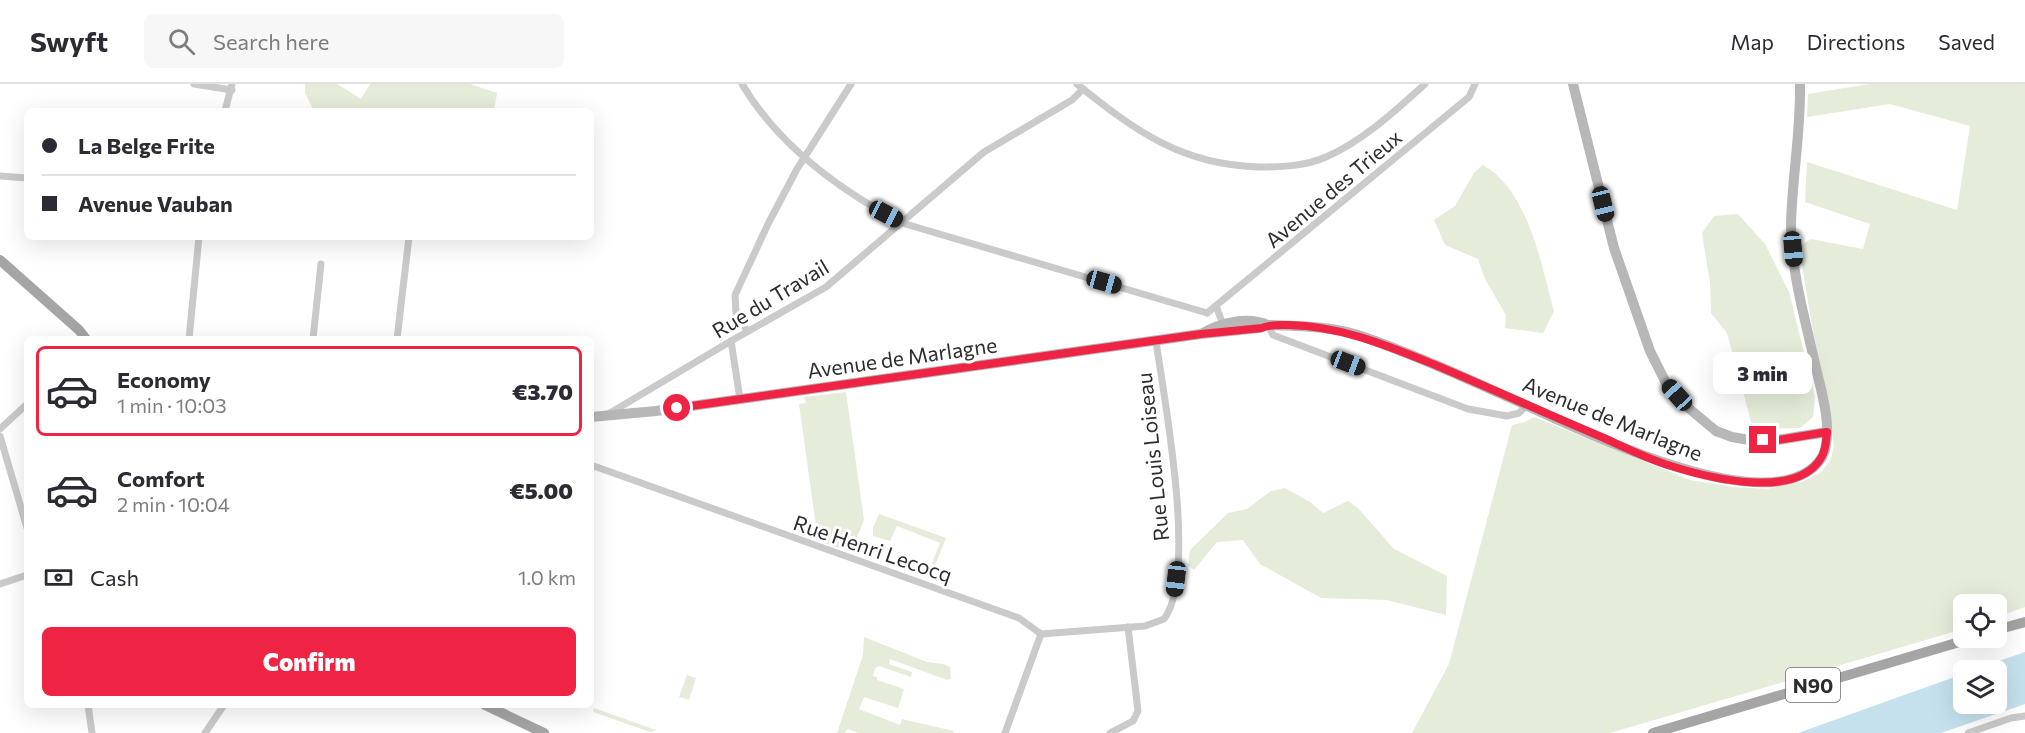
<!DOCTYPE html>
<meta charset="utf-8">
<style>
body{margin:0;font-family:Commissioner,sans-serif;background:#f7f7f7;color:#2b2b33;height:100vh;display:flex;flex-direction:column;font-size:22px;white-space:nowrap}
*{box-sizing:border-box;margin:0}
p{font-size:20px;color:#7c7c81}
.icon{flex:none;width:33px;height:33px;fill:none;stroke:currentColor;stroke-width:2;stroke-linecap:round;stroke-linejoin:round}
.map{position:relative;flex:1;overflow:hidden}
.details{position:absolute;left:24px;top:252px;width:570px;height:372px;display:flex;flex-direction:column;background:#fff;border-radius:9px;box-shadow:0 6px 24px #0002}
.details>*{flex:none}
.top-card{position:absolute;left:24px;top:24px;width:570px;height:132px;border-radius:9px;box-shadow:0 6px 24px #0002;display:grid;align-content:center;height:132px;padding:0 18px;background:#fff}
.buttons{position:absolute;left:1953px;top:510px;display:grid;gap:12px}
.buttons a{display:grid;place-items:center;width:54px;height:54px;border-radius:9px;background:#fff;box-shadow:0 6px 24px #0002;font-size:30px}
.end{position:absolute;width:27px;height:27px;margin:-14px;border:8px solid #ef2444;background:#fff;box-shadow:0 0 0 3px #fff}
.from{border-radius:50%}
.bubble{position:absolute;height:42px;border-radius:9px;background:#fff;box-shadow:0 6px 24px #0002;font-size:20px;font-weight:800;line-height:42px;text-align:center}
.car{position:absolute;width:18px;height:36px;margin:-18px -9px;border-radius:8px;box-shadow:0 0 4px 2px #0007;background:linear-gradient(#222 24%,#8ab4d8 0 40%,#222 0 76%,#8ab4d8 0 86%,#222 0)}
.top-card b{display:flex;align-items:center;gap:21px;height:57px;font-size:22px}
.top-card b+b{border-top:2px solid #e1e1e2}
.top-card i{width:15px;height:15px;background:#2b2b33}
ul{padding:10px 0 0;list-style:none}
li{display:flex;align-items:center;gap:18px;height:90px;margin:0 12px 9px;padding:0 6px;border:3px solid transparent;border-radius:9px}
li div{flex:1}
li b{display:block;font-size:22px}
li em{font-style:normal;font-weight:800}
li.on{border-color:#ef2444}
li>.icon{width:54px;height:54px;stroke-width:1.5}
.pay{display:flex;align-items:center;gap:15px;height:66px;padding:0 18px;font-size:22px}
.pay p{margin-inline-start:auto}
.primary-button{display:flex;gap:12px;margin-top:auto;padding:12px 18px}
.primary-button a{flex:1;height:69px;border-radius:9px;background:#ef2444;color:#fff;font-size:24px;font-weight:800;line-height:69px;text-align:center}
header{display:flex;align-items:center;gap:36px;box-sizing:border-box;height:84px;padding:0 30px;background:#fff;border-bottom:2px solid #e1e1e2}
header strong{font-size:28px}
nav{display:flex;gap:33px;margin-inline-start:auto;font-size:21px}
.search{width:420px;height:54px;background:#f7f7f7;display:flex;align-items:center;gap:15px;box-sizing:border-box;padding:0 21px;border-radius:9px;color:#7c7c81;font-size:22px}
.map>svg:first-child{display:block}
</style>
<header>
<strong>Swyft</strong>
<div class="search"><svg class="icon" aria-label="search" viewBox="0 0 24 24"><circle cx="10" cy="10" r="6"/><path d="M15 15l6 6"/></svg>Search here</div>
<nav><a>Map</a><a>Directions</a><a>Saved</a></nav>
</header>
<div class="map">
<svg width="2025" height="649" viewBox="0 0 2025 649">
<rect width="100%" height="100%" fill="#fff"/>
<!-- green -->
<g fill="#e5ecd9">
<polygon points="305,0 337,0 361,15 370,0 470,0 497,9 494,27 314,27 305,9"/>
<polygon points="1869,0 2025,0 2025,523 1997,533 1996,520 1964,520 1963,545 1610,649 1412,649 1449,580 1512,341 1525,338 1534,333 1690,396 1734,403 1767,405 1801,398 1820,389 1830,377 1834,363 1830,327 1812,242 1799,163 1811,155 1863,165 1870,140 1805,118 1807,78 1957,126 1970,42 1890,20 1807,33 1808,10"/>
<path d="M1483,81C1529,107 1541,181 1554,227L1543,249L1505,244L1506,231L1485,195L1478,175L1445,161L1434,136L1455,122L1474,89Z"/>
<polygon points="1738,130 1765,160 1789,208 1815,313 1813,333 1800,344 1753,345 1727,249 1711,229 1710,199 1702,149 1714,132"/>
<polygon points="846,308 864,436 851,468 818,457 799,320 806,319 804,313"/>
<polygon points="1285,404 1310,418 1323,429 1348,417 1358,424 1394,465 1447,492 1446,531 1387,516 1321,514 1260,480 1243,456 1217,458 1194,486 1188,481 1190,466 1228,429 1247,425 1271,407"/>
<polygon points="879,430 946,454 934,484 932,479 940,459 897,442 890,457 873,452 873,444"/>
<polygon points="864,553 927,578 943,580 950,583 951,595 947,596 890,575 889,580 912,588 911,593 879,582 875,584 873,592 877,593 877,596 904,605 898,624 864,613 859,625 900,641 902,635 954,647 953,649 859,649 847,645 845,649 837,649 863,571"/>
<polygon points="687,591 696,594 689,616 679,613"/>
<polygon points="594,624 656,646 650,648 593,628"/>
</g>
<!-- water -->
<polygon fill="#c4e1ed" points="2025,568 2025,620 1941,649 1798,649 1963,590 1964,620 1996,620 1996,586 1973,586"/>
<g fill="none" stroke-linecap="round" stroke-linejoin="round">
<!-- minor -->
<g stroke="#cacaca" stroke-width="7">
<polyline points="194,0 232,6"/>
<path d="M742,0C778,61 841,107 902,139L1207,229"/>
<path d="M1077,0C1135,47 1182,81 1259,83C1282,83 1306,82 1326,73C1364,56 1395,27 1425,0"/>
<polyline points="225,27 232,0"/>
<polyline points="0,92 27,94"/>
<polyline points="1216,222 1224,243"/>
<polyline points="1207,229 1469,13 1475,0"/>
<polyline points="1268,241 1273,251 1468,325 1507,332 1519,329 1527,321"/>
<polyline points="747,247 736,228 735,211 768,140 797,85 851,0"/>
<polyline points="189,255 199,153"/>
<polyline points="313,255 321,180"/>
<polyline points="397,255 409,153"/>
<polyline points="731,257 740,315"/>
<polyline points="610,329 731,257 826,203 984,68 1072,16 1083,5"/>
<polyline points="0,345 27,320"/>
<polyline points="0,352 27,444"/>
<path d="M591,381L1019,534L1041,550L1145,542L1164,535C1198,490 1164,315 1156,257"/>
<polyline points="0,500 27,491"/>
<polyline points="88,621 92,649"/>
<polyline points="205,649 224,621"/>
<polyline points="1005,649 1041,550"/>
<polyline points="1110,649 1133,637 1138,627 1128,543"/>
<polyline points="1968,649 2011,634 2025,632"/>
</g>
<!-- secondary -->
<g stroke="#b7b7b7" stroke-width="10">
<polyline points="1573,0 1614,164 1650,267 1667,301 1686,322 1716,347 1732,353 1749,356 1777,356 1827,348"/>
<path d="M1201,250C1220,239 1247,232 1268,241C1300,242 1334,242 1364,253C1410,269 1455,289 1499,309C1566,338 1740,429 1807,388C1815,383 1822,376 1825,366C1832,337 1820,304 1814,275C1804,231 1791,186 1791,141C1792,94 1801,47 1800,0"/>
<polyline points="591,333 656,327 1201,250 1259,244"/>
</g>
<!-- primary -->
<g stroke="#a5a5a5" stroke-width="10">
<polyline points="0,176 79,246 86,255"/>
<polyline points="1996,546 2025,538"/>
<polyline points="485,621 544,649"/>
<polyline points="1653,649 1973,554"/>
</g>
</g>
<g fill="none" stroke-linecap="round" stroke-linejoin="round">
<!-- route -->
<path stroke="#ef2444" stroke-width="8" d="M677,324L1201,250L1262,244C1270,240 1280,241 1289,241C1340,242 1386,261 1433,280C1490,304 1547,330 1604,354C1626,364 1648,375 1671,382C1709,394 1796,416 1821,374C1826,367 1826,357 1827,348L1778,356H1763"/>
</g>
<g text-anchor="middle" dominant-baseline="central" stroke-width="6" stroke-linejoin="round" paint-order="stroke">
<!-- shield labels -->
<rect fill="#fff" stroke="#6c6c6c" stroke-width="1.5" x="1786" y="584" width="54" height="34" rx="4.5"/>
<g font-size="20" font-weight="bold" fill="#2d2d2d">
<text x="1813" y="601">N90</text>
</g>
<!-- street labels -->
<g font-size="21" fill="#2d2d2d" stroke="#fff">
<text transform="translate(1333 104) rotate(-40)">Avenue des Trieux</text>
<text transform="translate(770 214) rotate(-31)">Rue du Travail</text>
<text transform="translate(902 273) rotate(-8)">Avenue de Marlagne</text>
<text transform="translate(1613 334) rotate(22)">Avenue de Marlagne</text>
<text transform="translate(1152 373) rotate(-96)">Rue Louis Loiseau</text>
<text transform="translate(873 464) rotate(19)">Rue Henri Lecocq</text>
</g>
</g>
</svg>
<div class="buttons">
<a><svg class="icon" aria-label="locate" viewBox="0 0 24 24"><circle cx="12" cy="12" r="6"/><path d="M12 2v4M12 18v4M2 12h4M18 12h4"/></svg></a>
<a><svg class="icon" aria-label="layers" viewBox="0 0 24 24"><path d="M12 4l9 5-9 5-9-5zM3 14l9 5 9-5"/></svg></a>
</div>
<i class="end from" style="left:677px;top:324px"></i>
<i class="end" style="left:1763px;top:356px"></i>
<div class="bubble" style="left:1713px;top:268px;width:99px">3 min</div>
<i class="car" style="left:1603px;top:120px;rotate:166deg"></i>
<i class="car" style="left:886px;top:130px;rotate:118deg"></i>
<i class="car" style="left:1793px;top:165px;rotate:175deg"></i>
<i class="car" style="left:1104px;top:198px;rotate:106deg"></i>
<i class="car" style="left:1348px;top:279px;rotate:111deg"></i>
<i class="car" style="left:1677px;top:311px;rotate:318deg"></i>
<i class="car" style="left:1176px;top:495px;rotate:187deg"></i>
<div class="top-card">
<b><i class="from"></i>La Belge Frite</b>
<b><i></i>Avenue Vauban</b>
</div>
<section class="details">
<ul>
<li class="on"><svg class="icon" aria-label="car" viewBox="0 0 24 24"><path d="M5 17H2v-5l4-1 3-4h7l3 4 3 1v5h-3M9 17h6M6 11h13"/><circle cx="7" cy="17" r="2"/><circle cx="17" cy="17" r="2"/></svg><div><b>Economy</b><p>1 min · 10:03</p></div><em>€3.70</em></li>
<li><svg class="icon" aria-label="car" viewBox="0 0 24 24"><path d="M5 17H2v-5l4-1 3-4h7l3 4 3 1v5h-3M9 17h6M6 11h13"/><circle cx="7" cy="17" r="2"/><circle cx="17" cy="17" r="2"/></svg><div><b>Comfort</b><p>2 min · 10:04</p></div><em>€5.00</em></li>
</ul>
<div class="pay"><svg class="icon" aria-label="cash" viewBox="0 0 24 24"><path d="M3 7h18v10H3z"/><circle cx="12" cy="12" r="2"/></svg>Cash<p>1.0 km</p></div>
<div class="primary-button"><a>Confirm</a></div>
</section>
</div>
